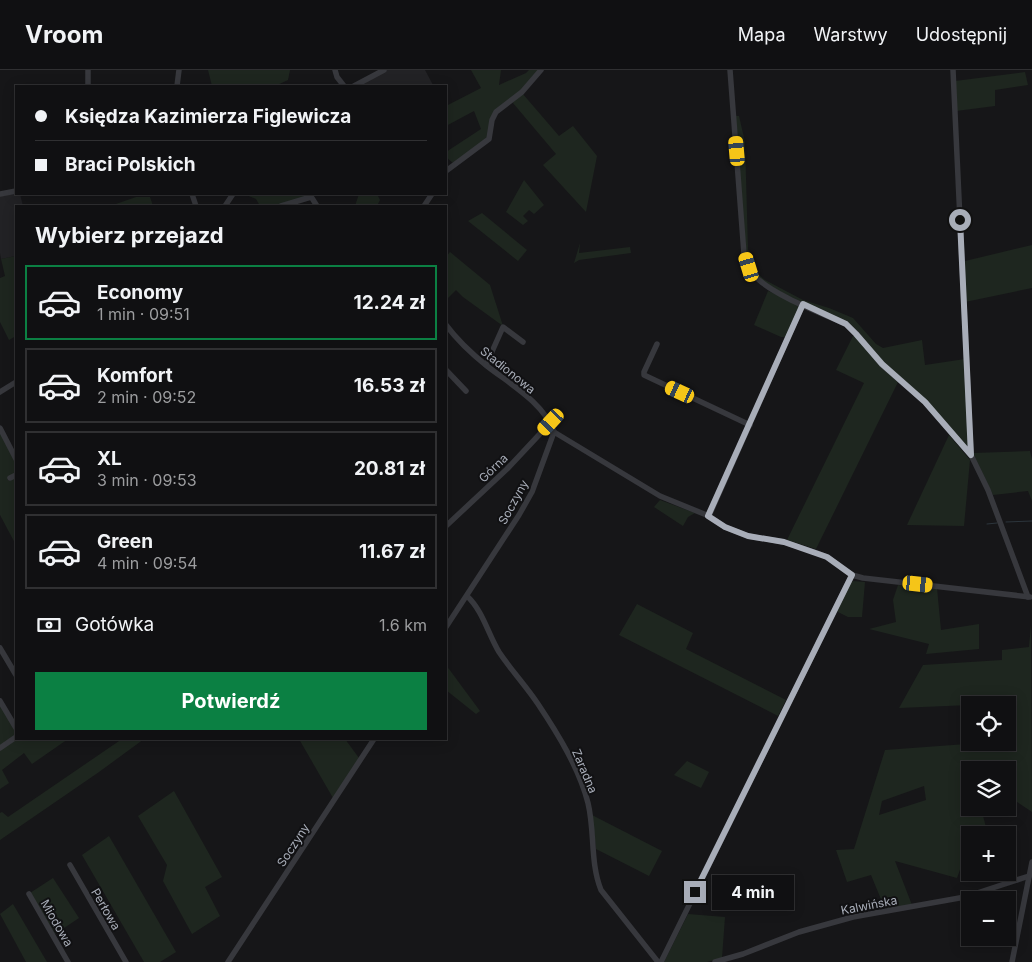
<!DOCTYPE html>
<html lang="pl">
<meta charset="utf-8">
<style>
body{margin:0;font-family:Inter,sans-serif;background:#1e1e20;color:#f1f3f6;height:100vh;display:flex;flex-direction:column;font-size:19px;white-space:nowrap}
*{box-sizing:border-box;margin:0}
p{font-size:16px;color:#9c9d9f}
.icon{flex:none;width:28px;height:28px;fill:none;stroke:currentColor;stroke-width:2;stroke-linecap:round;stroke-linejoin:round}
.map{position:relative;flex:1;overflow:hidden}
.panel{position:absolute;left:15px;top:135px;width:432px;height:535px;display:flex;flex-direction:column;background:#101012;border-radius:0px;box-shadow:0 2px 12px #0003,0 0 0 1px #303032}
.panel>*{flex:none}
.banner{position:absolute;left:15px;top:15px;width:432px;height:110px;border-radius:0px;box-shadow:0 2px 12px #0003,0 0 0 1px #303032;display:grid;align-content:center;height:110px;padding:0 20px;background:#101012}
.tools{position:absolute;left:961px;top:626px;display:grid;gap:10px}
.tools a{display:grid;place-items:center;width:55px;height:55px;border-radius:0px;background:#101012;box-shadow:0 2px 12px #0003,0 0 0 1px #303032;font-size:25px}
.end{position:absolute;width:22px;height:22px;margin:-11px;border:6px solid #a8adb8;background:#111;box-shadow:0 0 0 2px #111}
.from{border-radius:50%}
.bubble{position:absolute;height:35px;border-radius:0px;background:#101012;box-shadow:0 2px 12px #0003,0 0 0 1px #303032;font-size:16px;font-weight:700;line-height:35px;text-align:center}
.car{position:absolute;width:15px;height:30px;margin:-15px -8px;border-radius:6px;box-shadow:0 0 4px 1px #0007;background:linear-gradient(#f5c518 24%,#345 0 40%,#f5c518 0 76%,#345 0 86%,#f5c518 0)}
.banner b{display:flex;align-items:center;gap:18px;height:48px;font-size:19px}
.banner b+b{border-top:1px solid #303032}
.banner i{width:12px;height:12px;background:#f1f3f6}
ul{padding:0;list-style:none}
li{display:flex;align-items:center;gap:15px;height:75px;margin:0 10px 8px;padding:0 10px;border:2px solid #303032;border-radius:0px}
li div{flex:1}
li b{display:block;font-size:19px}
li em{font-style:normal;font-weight:700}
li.current{border-color:#0b8043}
li>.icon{width:45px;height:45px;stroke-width:1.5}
h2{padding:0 20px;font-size:22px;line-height:60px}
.pay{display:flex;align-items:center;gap:12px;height:55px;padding:0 20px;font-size:19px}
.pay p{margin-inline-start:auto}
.cta{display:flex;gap:10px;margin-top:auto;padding:10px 20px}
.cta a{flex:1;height:58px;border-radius:0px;background:#0b8043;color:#fff;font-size:20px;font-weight:700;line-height:58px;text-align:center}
header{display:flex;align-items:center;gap:30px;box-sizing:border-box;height:70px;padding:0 25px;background:#101012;border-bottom:1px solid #303032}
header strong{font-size:24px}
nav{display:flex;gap:28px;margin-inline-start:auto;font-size:18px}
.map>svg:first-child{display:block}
</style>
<header>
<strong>Vroom</strong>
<nav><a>Mapa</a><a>Warstwy</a><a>Udostępnij</a></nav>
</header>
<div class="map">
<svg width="1032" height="892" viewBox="0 0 1032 892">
<rect width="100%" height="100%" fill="#161618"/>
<!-- built -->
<g fill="#222225">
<polygon points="387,0 425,0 433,15 431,16 356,16"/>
<polygon points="20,124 23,136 16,136 16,186 1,189 0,183 0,125"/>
</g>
<!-- green -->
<g fill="#1e261f" fill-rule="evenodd">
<polygon points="208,0 290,0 288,10 275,16 212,16"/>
<polygon points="471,0 501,0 499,15 526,3 529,0 539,0 521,21 499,37 488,68 453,93 446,87 446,82 481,59 474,41 446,56 446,36 481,18"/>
<polygon points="1025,2 1028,15 995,20 995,36 956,41 955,11"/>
<polygon points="522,23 559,66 573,56 597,86 586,142 543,95 556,84 513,33 514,30"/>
<polygon points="735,46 739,46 745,72 748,179 757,203 765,210 803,230 829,238 853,248 876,274 883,278 922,270 925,295 965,289 970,380 883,293 849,254 769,217 755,203 749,195 746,180"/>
<polygon points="524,110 544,135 534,144 529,140 523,146 528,151 523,155 506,142"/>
<polygon points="244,124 308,124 309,127 279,136 260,136 256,129"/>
<polygon points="359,124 377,124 380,130 377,136 355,136"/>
<polygon points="136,127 150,127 153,136 113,136 113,135"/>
<polygon points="482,143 527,180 518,191 468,151"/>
<polygon points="580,173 579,183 630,177 631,183 579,190 574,193"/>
<polygon points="1032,175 1032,218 965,232 965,191"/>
<polygon points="450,182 490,215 503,256 463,227 456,220 446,230 446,187"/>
<polygon points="16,186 16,266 9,270 0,252 0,208 5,206 1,189"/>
<polygon points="768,221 802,235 787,267 781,267 754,255"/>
<polygon points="854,264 898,312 816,479 787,470 864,313 836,300"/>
<polygon points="0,361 16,391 16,404 7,409 9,411 16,406 16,475 0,445"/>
<polygon points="949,365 970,390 964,456 907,455"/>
<polygon points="1030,381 1032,389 1032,431 1028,421 993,425 973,383"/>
<polygon points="660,430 695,443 688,447 683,456 654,437"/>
<polygon points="853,511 865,512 862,547 848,547 836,541 849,515"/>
<polygon points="898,515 937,518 941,560 979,554 979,579 926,584 929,574 869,559 896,552 893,530"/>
<polygon points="637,534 693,563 686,579 786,630 778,646 619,565"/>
<path d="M1031,555L1032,742L1008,726V700H970V738H981L988,765H970V772L961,776L962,794L957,808L895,791L912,835L885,839L871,805L847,812L836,780L854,779L885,680L980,673L1008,672V670L1013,669L1011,636L970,635L899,638L923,595L1002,590V580L1029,577ZM924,716L926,730L879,745L882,731Z"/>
<polygon points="446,595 480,641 476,644 446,620"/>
<polygon points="0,633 16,660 16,665 0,677"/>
<polygon points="16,669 68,669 32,694 24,683 2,700 9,713 0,719 0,680"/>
<polygon points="122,669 144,669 99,702 0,770 0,743 2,742 8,747"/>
<polygon points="299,669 345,669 359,688 333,728"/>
<polygon points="687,691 709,702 701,718 674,705"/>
<polygon points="174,721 222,807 205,817 220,846 192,864 163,811 167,795 138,746"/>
<polygon points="592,745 662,781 649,806 596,779"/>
<polygon points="109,766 176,882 160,892 144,892 82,785"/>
<polygon points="53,808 79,848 55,864 30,823"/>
<polygon points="13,834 47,892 26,892 0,844"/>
<polygon points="688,844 725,847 722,888 707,892 664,892"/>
</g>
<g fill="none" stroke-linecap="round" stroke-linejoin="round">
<!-- stream -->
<g stroke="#2c353c" stroke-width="1">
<polyline points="1006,452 1032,451"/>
<polyline points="987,454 997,453"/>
</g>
<!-- minor -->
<g stroke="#37383d" stroke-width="5.5">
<polyline points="88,0 88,16"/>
<polyline points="335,0 337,7 344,16"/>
<path d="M730,0L744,184C747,191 749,199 754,205C770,224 821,243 846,254L856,263L882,295L925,332L971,385L988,420L1028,527"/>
<polyline points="953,0 971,385"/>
<polyline points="177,16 179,0"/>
<polyline points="354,16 384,0"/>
<polyline points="446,101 489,69 492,50 496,42 522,22 541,0"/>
<polyline points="0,124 16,121"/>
<polyline points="192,124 196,136"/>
<polyline points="310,125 317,136"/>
<polyline points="225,136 233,124"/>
<polyline points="281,136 311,127"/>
<polyline points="424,136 432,124"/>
<path d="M446,255C458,271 472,284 487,296C510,314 544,333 554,362"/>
<polyline points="657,274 644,302 644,305 750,355"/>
<polyline points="486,295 503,257 523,272"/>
<polyline points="446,300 466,321"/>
<polyline points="0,322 16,312"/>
<polyline points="0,358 16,389"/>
<polyline points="554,362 660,426 709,446 725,457 748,466 784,472 817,483 827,487 852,505 863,508 1030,527"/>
<polyline points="10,408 16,405"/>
<polyline points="709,446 803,234"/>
<polyline points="446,456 507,399 551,352"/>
<path d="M467,526C483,541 488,564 499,582C511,600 526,616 538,634C558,664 579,698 588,733C595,762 590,793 601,820L658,892"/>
<polyline points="446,557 519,445 532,422 554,362"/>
<polyline points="0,578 16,605"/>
<polyline points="0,631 16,658"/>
<polyline points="0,678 16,667"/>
<polyline points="70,795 126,892"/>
<polyline points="29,824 68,892"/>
<polyline points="228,892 374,669"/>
<polyline points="661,892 852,505"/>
<polyline points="715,892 743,884 799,862 853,847 965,827 1029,806"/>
<polyline points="1012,892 1032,792"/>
</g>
</g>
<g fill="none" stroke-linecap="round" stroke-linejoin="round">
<!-- route -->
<polyline stroke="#a8adb8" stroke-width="6" points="695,822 852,505 827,487 784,472 748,466 725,457 708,446 803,234 846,254 856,264 882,294 925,332 971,385 960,150"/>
</g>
<g text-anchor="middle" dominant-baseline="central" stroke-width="4" stroke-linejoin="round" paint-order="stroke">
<!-- street labels -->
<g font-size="12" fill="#a8adb8" stroke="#111113">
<text transform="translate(508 300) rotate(39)">Stadionowa</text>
<text transform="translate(493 398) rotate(-44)">Górna</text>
<text transform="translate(513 432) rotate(-61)">Soczyny</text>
<text transform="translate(585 701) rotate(67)">Zaradna</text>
<text transform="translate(293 775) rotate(-57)">Soczyny</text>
<text transform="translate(869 835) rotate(-11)">Kalwińska</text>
<text transform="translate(106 839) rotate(60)">Perłowa</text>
<text transform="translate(57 853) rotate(60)">Miodowa</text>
</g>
</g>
</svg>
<div class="tools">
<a><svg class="icon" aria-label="locate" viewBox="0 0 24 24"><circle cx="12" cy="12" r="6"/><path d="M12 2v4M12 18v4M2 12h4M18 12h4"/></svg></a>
<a><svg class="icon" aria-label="layers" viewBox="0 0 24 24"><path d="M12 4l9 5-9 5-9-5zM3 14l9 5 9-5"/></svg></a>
<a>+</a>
<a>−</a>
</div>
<i class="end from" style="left:960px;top:150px"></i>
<i class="end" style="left:695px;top:822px"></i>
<div class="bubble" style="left:712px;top:805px;width:82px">4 min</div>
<i class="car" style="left:737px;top:81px;rotate:355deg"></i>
<i class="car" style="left:749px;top:197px;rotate:343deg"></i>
<i class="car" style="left:680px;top:322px;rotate:295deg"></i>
<i class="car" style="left:551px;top:352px;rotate:223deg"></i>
<i class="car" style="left:918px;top:514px;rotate:96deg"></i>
<div class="banner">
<b><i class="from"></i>Księdza Kazimierza Figlewicza</b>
<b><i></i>Braci Polskich</b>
</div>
<section class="panel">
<h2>Wybierz przejazd</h2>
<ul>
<li class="current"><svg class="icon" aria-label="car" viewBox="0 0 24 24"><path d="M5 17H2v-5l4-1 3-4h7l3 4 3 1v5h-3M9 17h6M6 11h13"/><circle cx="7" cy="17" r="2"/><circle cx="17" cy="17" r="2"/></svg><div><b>Economy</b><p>1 min · 09:51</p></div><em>12.24 zł</em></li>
<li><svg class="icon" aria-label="car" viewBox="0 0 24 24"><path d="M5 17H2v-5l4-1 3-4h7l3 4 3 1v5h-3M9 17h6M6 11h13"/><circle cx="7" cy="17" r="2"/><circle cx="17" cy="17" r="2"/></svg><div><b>Komfort</b><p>2 min · 09:52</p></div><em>16.53 zł</em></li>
<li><svg class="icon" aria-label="car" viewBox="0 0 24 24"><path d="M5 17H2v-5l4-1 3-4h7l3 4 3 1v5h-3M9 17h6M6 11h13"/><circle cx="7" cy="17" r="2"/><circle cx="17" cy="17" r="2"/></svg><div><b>XL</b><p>3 min · 09:53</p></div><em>20.81 zł</em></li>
<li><svg class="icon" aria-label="car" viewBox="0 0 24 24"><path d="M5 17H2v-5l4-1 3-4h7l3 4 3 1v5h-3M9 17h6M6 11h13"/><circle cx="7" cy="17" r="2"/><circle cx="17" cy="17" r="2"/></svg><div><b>Green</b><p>4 min · 09:54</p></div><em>11.67 zł</em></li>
</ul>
<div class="pay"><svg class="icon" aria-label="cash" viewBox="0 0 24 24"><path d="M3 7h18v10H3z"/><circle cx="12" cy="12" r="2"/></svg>Gotówka<p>1.6 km</p></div>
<div class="cta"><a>Potwierdź</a></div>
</section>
</div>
